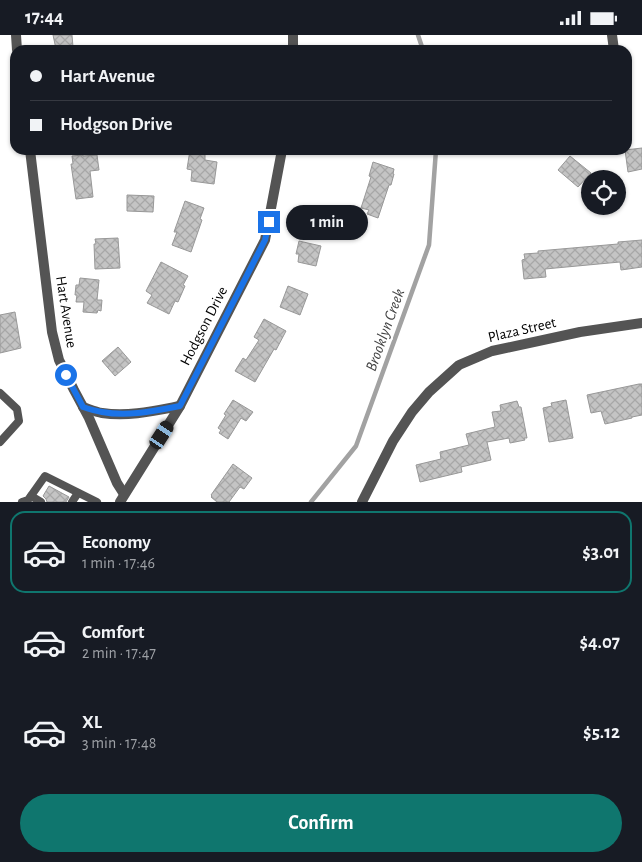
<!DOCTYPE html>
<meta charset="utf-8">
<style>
body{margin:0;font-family:"Alegreya Sans",sans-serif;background:#20242c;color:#f1f3f6;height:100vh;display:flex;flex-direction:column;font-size:19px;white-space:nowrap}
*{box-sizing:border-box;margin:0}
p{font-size:16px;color:#9ea1a6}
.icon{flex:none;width:28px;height:28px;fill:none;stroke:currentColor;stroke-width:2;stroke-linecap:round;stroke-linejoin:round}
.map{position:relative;height:467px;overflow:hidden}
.details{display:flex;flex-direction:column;background:#171b24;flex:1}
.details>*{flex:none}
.hud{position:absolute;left:10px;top:10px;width:622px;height:110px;border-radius:15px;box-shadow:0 1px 4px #0004;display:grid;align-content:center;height:110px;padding:0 20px;background:#171b24}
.tools{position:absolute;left:581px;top:135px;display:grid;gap:10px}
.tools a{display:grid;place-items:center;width:45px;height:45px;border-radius:50%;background:#171b24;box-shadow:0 1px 4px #0004;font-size:25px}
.end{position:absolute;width:22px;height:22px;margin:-11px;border:6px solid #1a73e8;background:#fff;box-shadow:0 0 0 2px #fff}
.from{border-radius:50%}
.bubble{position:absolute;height:35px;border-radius:18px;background:#171b24;box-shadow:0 1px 4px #0004;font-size:16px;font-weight:700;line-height:35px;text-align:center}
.car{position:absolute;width:15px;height:30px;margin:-15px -8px;border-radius:6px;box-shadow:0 0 4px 1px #0007;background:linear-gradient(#222 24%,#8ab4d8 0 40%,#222 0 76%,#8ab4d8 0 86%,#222 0)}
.hud b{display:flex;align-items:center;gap:18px;height:48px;font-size:19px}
.hud b+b{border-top:1px solid #363941}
.hud i{width:12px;height:12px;background:#f1f3f6}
ul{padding:9px 0 0;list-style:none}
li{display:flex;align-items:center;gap:15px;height:82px;margin:0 10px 8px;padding:0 10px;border:2px solid transparent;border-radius:15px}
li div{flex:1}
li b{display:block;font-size:19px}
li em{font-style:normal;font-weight:700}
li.selected{border-color:#0f766e}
li>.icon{width:45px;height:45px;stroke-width:1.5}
.button{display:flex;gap:10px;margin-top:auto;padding:10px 20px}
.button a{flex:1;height:58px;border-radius:30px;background:#0f766e;color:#fff;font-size:20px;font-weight:700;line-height:58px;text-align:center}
.status{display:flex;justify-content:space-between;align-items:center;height:35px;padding:0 25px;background:#171b24;direction:ltr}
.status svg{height:14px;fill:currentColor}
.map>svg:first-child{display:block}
</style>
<div class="status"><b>17:44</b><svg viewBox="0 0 49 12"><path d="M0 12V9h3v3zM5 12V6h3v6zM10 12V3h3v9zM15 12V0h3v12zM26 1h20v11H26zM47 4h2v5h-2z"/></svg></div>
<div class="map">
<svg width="642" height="467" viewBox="0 0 642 467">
<defs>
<pattern id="building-cross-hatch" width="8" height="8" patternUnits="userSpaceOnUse" patternTransform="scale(1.25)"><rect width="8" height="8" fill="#c4c4c4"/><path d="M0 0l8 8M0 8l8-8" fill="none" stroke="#a7a7a7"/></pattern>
</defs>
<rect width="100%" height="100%" fill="#fff"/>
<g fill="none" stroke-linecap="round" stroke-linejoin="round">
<!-- stream -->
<g stroke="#a2a2a2" stroke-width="4.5">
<polyline points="418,0 423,15"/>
<polyline points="311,467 356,411 429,210 436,115"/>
</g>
</g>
<!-- building -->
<g fill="url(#building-cross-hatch)" stroke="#989898">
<polygon points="53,0 72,0 73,12 56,14"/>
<polygon points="642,113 642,134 628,137 625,115"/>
<polygon points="190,115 205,115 205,125 217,127 214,149 191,146 192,135 187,134"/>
<polygon points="83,120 83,121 97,120 99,135 90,136 93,162 76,164 71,129 73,129 72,121"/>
<polygon points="570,121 591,138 578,152 558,135"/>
<polygon points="373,127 394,134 393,139 394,139 391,150 389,150 378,183 367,179 369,175 361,173 371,142 369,141"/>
<polygon points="127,160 154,161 153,177 127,176"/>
<polygon points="185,166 204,173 200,184 202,185 191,217 172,210 177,197 174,197"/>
<polygon points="118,203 120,233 95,234 94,209 96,209 95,204"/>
<polygon points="642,205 642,232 621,235 620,227 545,234 546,242 524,244 522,225 525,224 524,219 538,218 538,216 618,209 618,207"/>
<polygon points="299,206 321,211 316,231 298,227 299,219 296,219"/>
<polygon points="161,227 188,241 183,250 185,251 178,267 175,266 169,279 147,268 152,260 146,256"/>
<polygon points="80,243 99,245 97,265 102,265 101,276 98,275 97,278 83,277 84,267 76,267 77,260 75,260 76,250 79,250"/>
<polygon points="288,251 308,259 300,280 280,272"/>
<polygon points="15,277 21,313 0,318 0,280"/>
<polygon points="264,284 286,296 276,315 274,314 255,347 235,336 243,323 246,325 259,305 254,302"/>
<polygon points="118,312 131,327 115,341 102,326"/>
<polygon points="639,349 642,349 642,380 632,382 632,383 605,389 601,376 591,378 587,360"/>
<polygon points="233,365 253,377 246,386 241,383 228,404 219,398 221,395 218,393 226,380 224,379"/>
<polygon points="566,365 573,403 549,407 543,373 552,371 551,368"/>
<polygon points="517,366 519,372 521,372 527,403 524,403 525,405 510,408 509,403 487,407 491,425 461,432 462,437 420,447 416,430 441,424 440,417 469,410 466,399 495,392 492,377 501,376 500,370"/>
<polygon points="233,429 252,443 244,454 240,452 229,467 217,467 211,462 212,461 211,460"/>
<polygon points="49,451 69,462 66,467 47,467 46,464 43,461"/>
</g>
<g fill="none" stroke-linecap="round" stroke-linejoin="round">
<!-- lane -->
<g stroke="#545454" stroke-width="8">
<polyline points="0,358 17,374 19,386 0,407"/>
<polyline points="31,461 41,467"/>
<polyline points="22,467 28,465 45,441 97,467"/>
<polyline points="72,467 78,458"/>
</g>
<!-- street -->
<g stroke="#545454" stroke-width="10">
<polyline points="16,0 17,15"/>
<polyline points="612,0 614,15"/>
<polyline points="293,15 293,0"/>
<polyline points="30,115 52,297 59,325 74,355 89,383 117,448 124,459"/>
<path d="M83,372C89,374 96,377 102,378C128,382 154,376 180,371"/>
<polyline points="120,467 180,371 265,205 282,115"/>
<polyline points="362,467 393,406 412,377 429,357 459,330 492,316 580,297 642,288"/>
</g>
</g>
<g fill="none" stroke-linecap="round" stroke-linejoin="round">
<!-- route -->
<path stroke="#1a73e8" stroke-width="6" d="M66,340L83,372C89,374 96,376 102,377C128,382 154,376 180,371L265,205L269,187"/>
</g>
<g text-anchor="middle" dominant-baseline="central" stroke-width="4.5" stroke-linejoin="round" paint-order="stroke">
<!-- street labels -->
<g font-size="15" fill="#000" stroke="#fff">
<text transform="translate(66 277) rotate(81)">Hart Avenue</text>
<text transform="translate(204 291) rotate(-63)">Hodgson Drive</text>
<text transform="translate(522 295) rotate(-13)">Plaza Street</text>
</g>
<!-- water labels -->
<g font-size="16" font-style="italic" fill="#434343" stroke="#fff">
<text transform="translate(385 295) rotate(-70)">Brooklyn Creek</text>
</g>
</g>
</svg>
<div class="tools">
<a><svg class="icon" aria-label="locate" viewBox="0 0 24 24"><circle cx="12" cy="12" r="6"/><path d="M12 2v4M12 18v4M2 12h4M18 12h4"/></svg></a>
</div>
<i class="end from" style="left:66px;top:340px"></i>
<i class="end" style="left:269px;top:187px"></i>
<div class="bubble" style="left:286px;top:170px;width:82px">1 min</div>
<i class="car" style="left:162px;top:400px;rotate:33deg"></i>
<div class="hud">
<b><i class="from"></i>Hart Avenue</b>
<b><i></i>Hodgson Drive</b>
</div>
</div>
<section class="details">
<ul>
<li class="selected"><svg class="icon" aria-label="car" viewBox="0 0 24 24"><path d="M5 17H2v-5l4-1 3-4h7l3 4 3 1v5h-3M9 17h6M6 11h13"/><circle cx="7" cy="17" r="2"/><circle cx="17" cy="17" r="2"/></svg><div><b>Economy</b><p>1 min · 17:46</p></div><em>$3.01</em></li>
<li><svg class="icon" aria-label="car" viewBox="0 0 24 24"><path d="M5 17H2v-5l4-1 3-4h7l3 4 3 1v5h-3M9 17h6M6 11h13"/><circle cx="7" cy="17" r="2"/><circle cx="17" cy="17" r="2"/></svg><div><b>Comfort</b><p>2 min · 17:47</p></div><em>$4.07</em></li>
<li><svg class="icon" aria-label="car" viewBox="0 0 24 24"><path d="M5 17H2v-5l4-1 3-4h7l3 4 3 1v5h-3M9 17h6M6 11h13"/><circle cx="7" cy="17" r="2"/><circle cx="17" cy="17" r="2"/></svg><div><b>XL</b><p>3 min · 17:48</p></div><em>$5.12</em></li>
</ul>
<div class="button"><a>Confirm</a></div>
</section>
